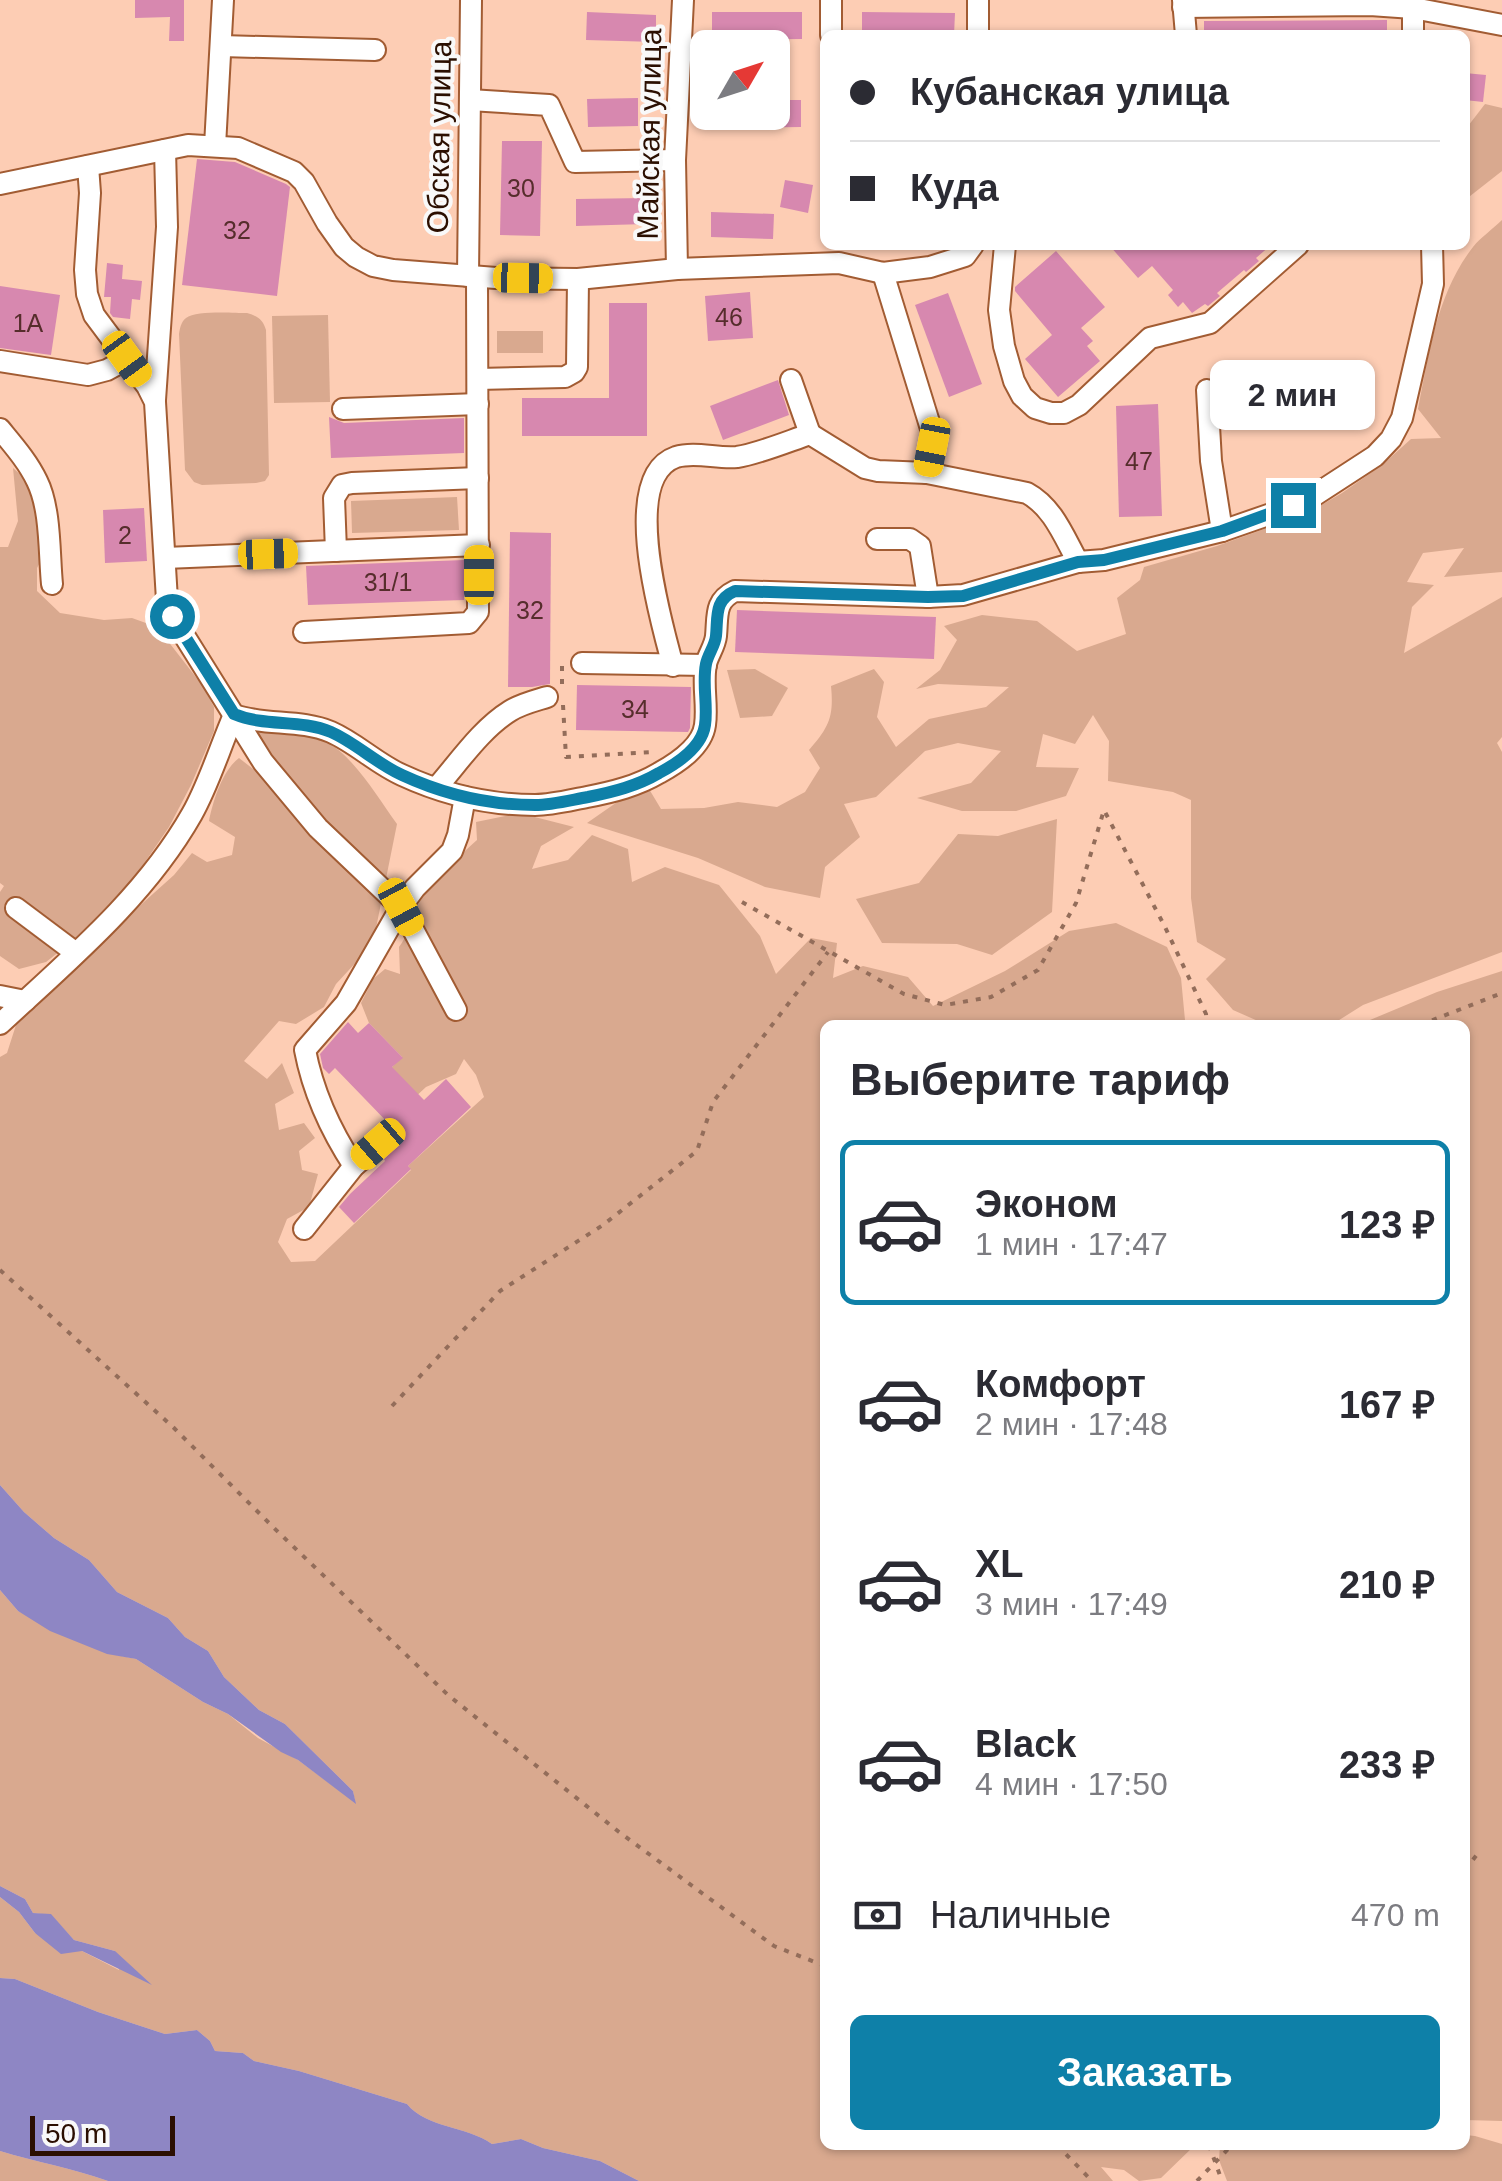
<!DOCTYPE html>
<html lang="ru">
<meta charset="utf-8">
<style>
body{margin:0;font-family:Arial,sans-serif;background:#f2f2f3;color:#2b2b33;height:100vh;display:flex;flex-direction:column;font-size:38px;white-space:nowrap}
*{box-sizing:border-box;margin:0}
p{font-size:32px;color:#7c7c81}
.icon{flex:none;width:55px;height:55px;fill:none;stroke:currentColor;stroke-width:2;stroke-linecap:round;stroke-linejoin:round}
.map{position:relative;flex:1;overflow:hidden}
.sheet{position:absolute;left:820px;top:1020px;width:650px;height:1130px;display:flex;flex-direction:column;background:#fff;border-radius:15px;box-shadow:0 2px 8px #0004}
.sheet>*{flex:none}
.top-card{position:absolute;left:820px;top:30px;width:650px;height:220px;border-radius:15px;box-shadow:0 2px 8px #0004;display:grid;align-content:center;height:220px;padding:0 30px;background:#fff}
.needle{width:65px;rotate:51deg}
.fabs{position:absolute;left:690px;top:30px;display:grid;gap:20px}
.fabs a{display:grid;place-items:center;width:100px;height:100px;border-radius:15px;background:#fff;box-shadow:0 2px 8px #0004;font-size:50px}
.scale{position:absolute;left:30px;bottom:25px;width:145px;box-sizing:border-box;padding-left:10px;border:5px solid #2b0f01;border-top:0;font-size:28px;line-height:35px;white-space:nowrap;color:#2b0f01;-webkit-text-stroke:8px #f9f9f9;paint-order:stroke}
.end{position:absolute;width:45px;height:45px;margin:-22px;border:12px solid #0e80a8;background:#fff;box-shadow:0 0 0 5px #fff}
.from{border-radius:50%}
.bubble{position:absolute;height:70px;border-radius:15px;background:#fff;box-shadow:0 2px 8px #0004;font-size:32px;font-weight:800;line-height:70px;text-align:center}
.car{position:absolute;width:30px;height:60px;margin:-30px -15px;border-radius:12px;box-shadow:0 0 8px 2px #0007;background:linear-gradient(#f5c518 24%,#345 0 40%,#f5c518 0 76%,#345 0 86%,#f5c518 0)}
.top-card b{display:flex;align-items:center;gap:35px;height:95px;font-size:38px}
.top-card b+b{border-top:2px solid #e1e1e2}
.top-card i{width:25px;height:25px;background:#2b2b33}
ul{padding:0;list-style:none}
li{display:flex;align-items:center;gap:30px;height:165px;margin:0 20px 15px;padding:0 10px;border:5px solid transparent;border-radius:15px}
li div{flex:1}
li b{display:block;font-size:38px}
li em{font-style:normal;font-weight:800}
li.active{border-color:#0e80a8}
li>.icon{width:90px;height:90px;stroke-width:1.5}
h2{padding:0 30px;font-size:45px;line-height:120px}
.pay{display:flex;align-items:center;gap:25px;height:110px;padding:0 30px;font-size:38px}
.pay p{margin-inline-start:auto}
.action{display:flex;gap:20px;margin-top:auto;padding:20px 30px}
.action a{flex:1;height:115px;border-radius:15px;background:#0e80a8;color:#fff;font-size:40px;font-weight:800;line-height:115px;text-align:center}
.map>svg:first-child{display:block}
</style>
<div class="map">
<svg width="1502" height="2181" viewBox="0 0 1502 2181">
<rect width="100%" height="100%" fill="#fdcdb4"/>
<!-- green -->
<g fill="#d9a98f">
<polygon points="1485,104 1502,108 1502,171 1465,200 1465,130"/>
<path d="M1502,220V572L1444,577L1464,548L1423,553L1407,582L1434,585L1412,607L1404,653L1502,597V737L1497,743L1502,752V952L1363,1005L1336,1022L1315,1025H1267L1233,1010L1206,979L1226,959L1197,942L1191,898V800L1173,792L1108,781L1109,741L1093,715L1075,744L1043,734L1036,767L1079,768L1066,796L1016,811H962L917,798L971,783L1001,751L958,743L925,751L876,797L844,804L860,837L825,867L820,898L765,887L698,858L587,823L623,798L649,789L661,809L704,808L738,802L777,807L805,792L820,768L809,750C829,727 834,717 831,686L874,669L884,682L877,717L896,747L929,719L986,707L1009,687L938,684L916,689L940,670L957,640L944,626L982,615L1037,621L1077,651L1126,634L1117,598L1140,580L1144,567L1217,546L1306,514L1342,493L1382,465L1411,439L1441,438L1418,409C1429,353 1437,293 1473,247C1481,237 1493,229 1502,220Z"/>
<path d="M247,313C257,316 263,319 266,330L269,475L265,481L256,483L202,485L194,482L185,470L179,334C180,328 181,322 186,318C196,310 234,313 247,313Z"/>
<polygon points="328,315 330,402 274,403 272,316"/>
<rect x="497" y="331" width="46" height="22"/>
<polygon points="13,468 30,483 46,551 37,568 37,591 60,613 104,620 132,618 157,627 202,685 214,707 214,731 191,785 169,827 132,881 83,933 46,962 19,969 0,956 0,892 4,886 0,883 0,547 8,547 18,521"/>
<polygon points="457,497 459,530 352,533 351,501"/>
<polygon points="755,669 788,688 772,716 740,718 727,670"/>
<path d="M264,729C283,732 308,732 325,741C354,756 378,798 397,824L374,938L360,958L336,984L324,1007L296,1024L279,1021L244,1061L267,1079L282,1063L294,1093L275,1104L279,1130L304,1123L315,1138L299,1151L302,1170L318,1174L309,1207L287,1219L278,1242L291,1262L315,1261L411,1170L408,1166L484,1097L476,1075L464,1059L456,1074L426,1087L399,1112L392,1067L402,1057L369,1023L361,1003L373,979L385,969L400,974L399,947C408,936 409,924 415,911C427,884 455,860 477,840L476,822L519,813L574,827L541,846L532,869L568,860L592,835L628,849L632,882L665,867L719,885L760,936L776,974L811,938L837,943L833,978L863,966L908,977L933,1006L1005,971L1069,931L1116,923L1167,947L1181,978L1185,1020L1183,1025H825V2145H1195L1161,2178L1139,2181L1124,2170L1101,2167L1113,2181H639L600,2161L543,2148L521,2139L492,2144C467,2126 426,2128 407,2104L299,2071L254,2061L243,2053L215,2051L210,2041L197,2030L165,2034L98,2012L15,1979L0,1978V1897L19,1912L35,1933L82,1951L119,1970L115,1951L74,1940L51,1915L33,1913L25,1899L0,1886V1590L18,1611L107,1653L136,1659L203,1702L228,1714L258,1738L298,1760L355,1802L353,1791L285,1724L259,1710L224,1677L208,1651L185,1637L168,1618L117,1592L89,1560L54,1538L24,1512L0,1485V1057L7,1053L16,1025L96,945L174,875L192,853L207,862L232,855L235,837L209,821C213,801 222,771 239,758L262,776L268,762L251,737Z"/>
<polygon points="1057,819 1052,912 992,955 957,944 882,943 856,899 919,883 958,834 998,836"/>
<polygon points="1502,971 1502,2121 1465,2120 1465,1025 1358,1025 1437,992"/>
<polygon points="1465,2135 1475,2136 1502,2144 1502,2181 1227,2181 1219,2160 1220,2145 1465,2145"/>
<path d="M0,2151C36,2162 72,2168 108,2181H0Z"/>
</g>
<!-- water -->
<g fill="#8e86c4">
<polygon points="0,1485 24,1512 54,1538 89,1560 117,1592 168,1618 185,1637 208,1651 224,1677 259,1710 285,1724 353,1791 356,1804 298,1760 281,1752 228,1714 203,1702 136,1659 107,1654 50,1631 18,1611 0,1590"/>
<polygon points="0,1886 25,1899 33,1913 51,1914 74,1940 115,1951 152,1985 82,1951 61,1954 35,1933 19,1912 0,1897"/>
<path d="M0,1978L15,1979L98,2012L165,2034L197,2030L210,2041L215,2051L243,2053L254,2061L299,2071L407,2104C426,2128 467,2126 492,2144L521,2139L543,2148L600,2161L639,2181H108C72,2168 36,2162 0,2151Z"/>
</g>
<!-- building -->
<g fill="#d788af">
<polygon points="135,0 184,0 184,41 169,41 170,17 135,18"/>
<polygon points="587,12 656,15 656,42 586,40"/>
<polygon points="712,12 802,12 802,39 712,40"/>
<polygon points="862,12 955,13 954,35 862,35"/>
<polygon points="1387,20 1387,35 1204,35 1204,21"/>
<polygon points="1465,73 1486,75 1483,102 1465,100"/>
<polygon points="638,98 638,126 588,127 587,99"/>
<polygon points="772,100 801,100 801,127 720,128 720,112 772,112"/>
<polygon points="502,141 542,141 540,236 500,235"/>
<polygon points="197,159 235,162 286,184 290,187 277,296 182,285"/>
<polygon points="785,180 813,185 808,213 780,207"/>
<polygon points="646,198 646,224 576,226 576,199"/>
<polygon points="711,212 774,214 773,239 711,237"/>
<polygon points="1109,245 1271,245 1256,258 1259,261 1246,272 1244,270 1217,293 1220,296 1208,306 1205,304 1192,313 1183,302 1178,307 1168,295 1173,290 1152,266 1138,278"/>
<polygon points="1056,251 1105,307 1081,328 1093,341 1087,346 1100,361 1058,397 1025,359 1052,335 1015,291 1015,287"/>
<polygon points="107,263 123,265 122,279 142,281 140,300 132,299 130,319 113,317 110,313 111,297 104,297"/>
<polygon points="0,286 60,295 51,355 0,348"/>
<polygon points="750,292 753,338 708,341 705,296"/>
<polygon points="948,293 982,384 949,397 915,305"/>
<polygon points="609,303 647,303 647,436 522,436 522,398 609,398"/>
<polygon points="778,380 789,415 723,440 710,406"/>
<polygon points="1158,404 1162,516 1119,517 1116,406"/>
<polygon points="329,417 344,423 464,418 464,453 331,458"/>
<polygon points="144,508 147,561 105,563 103,510"/>
<polygon points="510,532 551,533 550,684 532,687 508,687"/>
<polygon points="464,560 464,600 308,605 306,566"/>
<polygon points="737,610 936,617 934,659 735,652"/>
<polygon points="577,685 691,687 690,728 688,732 576,730"/>
<polygon points="348,1022 358,1033 369,1023 403,1058 392,1067 424,1100 446,1079 471,1107 408,1166 411,1169 354,1223 339,1207 350,1194 385,1161 384,1159 391,1151 393,1144 387,1134 393,1128 335,1068 329,1074 323,1068 320,1054"/>
</g>
<g fill="none" stroke-linecap="round" stroke-linejoin="round">
<defs>
<g id="minor">
<polyline points="1183,0 1186,35"/>
<polyline points="1183,7 1370,5 1413,8 1502,25"/>
<polyline points="1413,8 1413,35"/>
<polyline points="831,35 831,0"/>
<polyline points="978,35 978,0"/>
<polyline points="221,46 375,50"/>
<polyline points="470,100 549,105 575,162 675,160"/>
<polyline points="215,146 223,0"/>
<polyline points="88,166 90,193 85,270 87,294 94,315 147,386 155,402 167,600 172,616 263,762 318,828 401,907 456,1010"/>
<polyline points="0,184 188,145 238,148 294,172 304,182 327,223 344,247 356,257 373,266 393,270 496,278 578,279 677,269 839,263 883,273 930,267 965,256 973,245"/>
<polyline points="1005,245 999,310 1004,346 1014,381 1022,396 1035,408 1051,413 1064,413 1079,405 1150,338 1210,323 1298,245"/>
<polyline points="677,269 675,160 683,0"/>
<polyline points="883,273 932,432 927,473"/>
<polyline points="468,276 471,0"/>
<polyline points="0,361 88,375 107,370 127,359"/>
<polyline points="478,379 565,377 574,372 577,367 578,279"/>
<polyline points="791,380 810,434"/>
<polyline points="1207,390 1211,461 1222,531"/>
<polyline points="155,400 167,227 165,150"/>
<polyline points="343,409 478,404"/>
<path d="M0,429C14,446 28,462 37,481C51,509 49,554 52,584"/>
<polyline points="877,539 910,539 920,546 928,597"/>
<polyline points="336,551 334,498 342,485 352,483 478,478"/>
<polyline points="165,558 479,545"/>
<polyline points="304,632 469,623 478,612 477,277"/>
<polyline points="582,663 706,665"/>
<path d="M673,666C662,624 618,477 676,457C695,451 717,459 737,457C758,454 789,441 810,434L865,468L878,471L927,473L1027,493C1053,507 1064,537 1078,562"/>
<path d="M234,715C265,726 300,719 331,732C356,743 377,764 402,775C443,794 490,805 535,805C552,805 571,800 587,797C613,792 637,786 659,773C677,763 702,747 705,725C708,705 702,684 706,664C708,655 715,646 716,636C718,616 714,601 735,591L928,597L963,595L1078,562L1104,560L1222,531L1271,514L1315,495L1375,456L1391,439L1402,418L1433,284L1432,245"/>
<path d="M437,787C459,762 481,729 510,711C521,704 534,701 547,697"/>
<polyline points="16,908 76,953"/>
<polyline points="0,996 25,1001"/>
<path d="M0,1024C69,960 145,897 192,814C209,784 220,747 234,715"/>
<path d="M354,1166C331,1131 313,1092 305,1050L346,1003L401,907L415,888L452,851L458,835L465,797"/>
<polyline points="304,1229 354,1166 379,1145"/>
</g>
</defs>
<!-- minor casing -->
<use href="#minor" stroke="#a25c33" stroke-width="24"/>
<!-- path -->
<g stroke="#936d5a" stroke-width="4" stroke-dasharray="5 8" stroke-linecap="butt">
<polyline points="562,666 562,686"/>
<polyline points="563,705 566,757 654,752"/>
<polyline points="742,902 904,994 945,1005 991,997 1038,970 1076,903 1104,810 1165,927 1206,1014 1207,1025"/>
<polyline points="1420,1025 1502,993"/>
<polyline points="0,1270 174,1428 274,1528 448,1695 619,1832 774,1946 825,1966"/>
<polyline points="392,1406 500,1291 603,1225 697,1151 713,1102 828,952"/>
<polyline points="1465,1870 1479,1852"/>
<polyline points="1057,2145 1092,2181"/>
<polyline points="1209,2145 1222,2181"/>
<polyline points="1197,2181 1232,2145"/>
</g>
<!-- minor -->
<use href="#minor" stroke="#fff" stroke-width="20"/>
</g>
<g fill="none" stroke-linecap="round" stroke-linejoin="round">
<!-- route -->
<path stroke="#0e80a8" stroke-width="12" d="M172,616L234,714C265,727 300,719 331,732C356,743 377,764 402,775C443,794 490,805 535,805C552,805 571,800 588,797C613,792 637,786 659,773C678,763 702,747 705,725C708,705 702,684 706,664C708,654 715,646 716,636C718,616 714,600 735,591L928,597L963,596L1078,562L1104,560L1222,531L1293,505"/>
</g>
<g text-anchor="middle" dominant-baseline="central" stroke-width="8" stroke-linejoin="round" paint-order="stroke">
<!-- number labels -->
<g font-size="25" fill="#562d2c">
<text x="521" y="188">30</text>
<text x="237" y="230">32</text>
<text x="729" y="317">46</text>
<text x="28" y="323">1А</text>
<text x="1139" y="461">47</text>
<text x="125" y="535">2</text>
<text x="388" y="582">31/1</text>
<text x="530" y="610">32</text>
<text x="635" y="709">34</text>
</g>
<!-- street labels -->
<g font-size="30" fill="#2b0f01" stroke="#f9f9f9">
<text transform="translate(649 134) rotate(-89)">Майская улица</text>
<text transform="translate(439 137) rotate(-89)">Обская улица</text>
</g>
</g>
</svg>
<div class="fabs">
<a><svg class="needle" viewBox="-14 -14 28 28"><path d="M0-13l5 13h-10z" fill="#e53935"/><path d="M0 13l5-13h-10z" fill="#7c7c81"/></svg></a>
</div>
<div class="scale">50 m</div>
<i class="end from" style="left:172px;top:616px"></i>
<i class="end" style="left:1293px;top:505px"></i>
<div class="bubble" style="left:1210px;top:360px;width:165px">2 мин</div>
<i class="car" style="left:523px;top:278px;rotate:91deg"></i>
<i class="car" style="left:127px;top:359px;rotate:144deg"></i>
<i class="car" style="left:932px;top:447px;rotate:191deg"></i>
<i class="car" style="left:268px;top:554px;rotate:88deg"></i>
<i class="car" style="left:479px;top:575px;rotate:0deg"></i>
<i class="car" style="left:401px;top:907px;rotate:152deg"></i>
<i class="car" style="left:378px;top:1144px;rotate:229deg"></i>
<div class="top-card">
<b><i class="from"></i>Кубанская улица</b>
<b><i></i>Куда</b>
</div>
<section class="sheet">
<h2>Выберите тариф</h2>
<ul>
<li class="active"><svg class="icon" aria-label="car" viewBox="0 0 24 24"><path d="M5 17H2v-5l4-1 3-4h7l3 4 3 1v5h-3M9 17h6M6 11h13"/><circle cx="7" cy="17" r="2"/><circle cx="17" cy="17" r="2"/></svg><div><b>Эконом</b><p>1 мин · 17:47</p></div><em>123 ₽</em></li>
<li><svg class="icon" aria-label="car" viewBox="0 0 24 24"><path d="M5 17H2v-5l4-1 3-4h7l3 4 3 1v5h-3M9 17h6M6 11h13"/><circle cx="7" cy="17" r="2"/><circle cx="17" cy="17" r="2"/></svg><div><b>Комфорт</b><p>2 мин · 17:48</p></div><em>167 ₽</em></li>
<li><svg class="icon" aria-label="car" viewBox="0 0 24 24"><path d="M5 17H2v-5l4-1 3-4h7l3 4 3 1v5h-3M9 17h6M6 11h13"/><circle cx="7" cy="17" r="2"/><circle cx="17" cy="17" r="2"/></svg><div><b>XL</b><p>3 мин · 17:49</p></div><em>210 ₽</em></li>
<li><svg class="icon" aria-label="car" viewBox="0 0 24 24"><path d="M5 17H2v-5l4-1 3-4h7l3 4 3 1v5h-3M9 17h6M6 11h13"/><circle cx="7" cy="17" r="2"/><circle cx="17" cy="17" r="2"/></svg><div><b>Black</b><p>4 мин · 17:50</p></div><em>233 ₽</em></li>
</ul>
<div class="pay"><svg class="icon" aria-label="cash" viewBox="0 0 24 24"><path d="M3 7h18v10H3z"/><circle cx="12" cy="12" r="2"/></svg>Наличные<p>470 m</p></div>
<div class="action"><a>Заказать</a></div>
</section>
</div>
